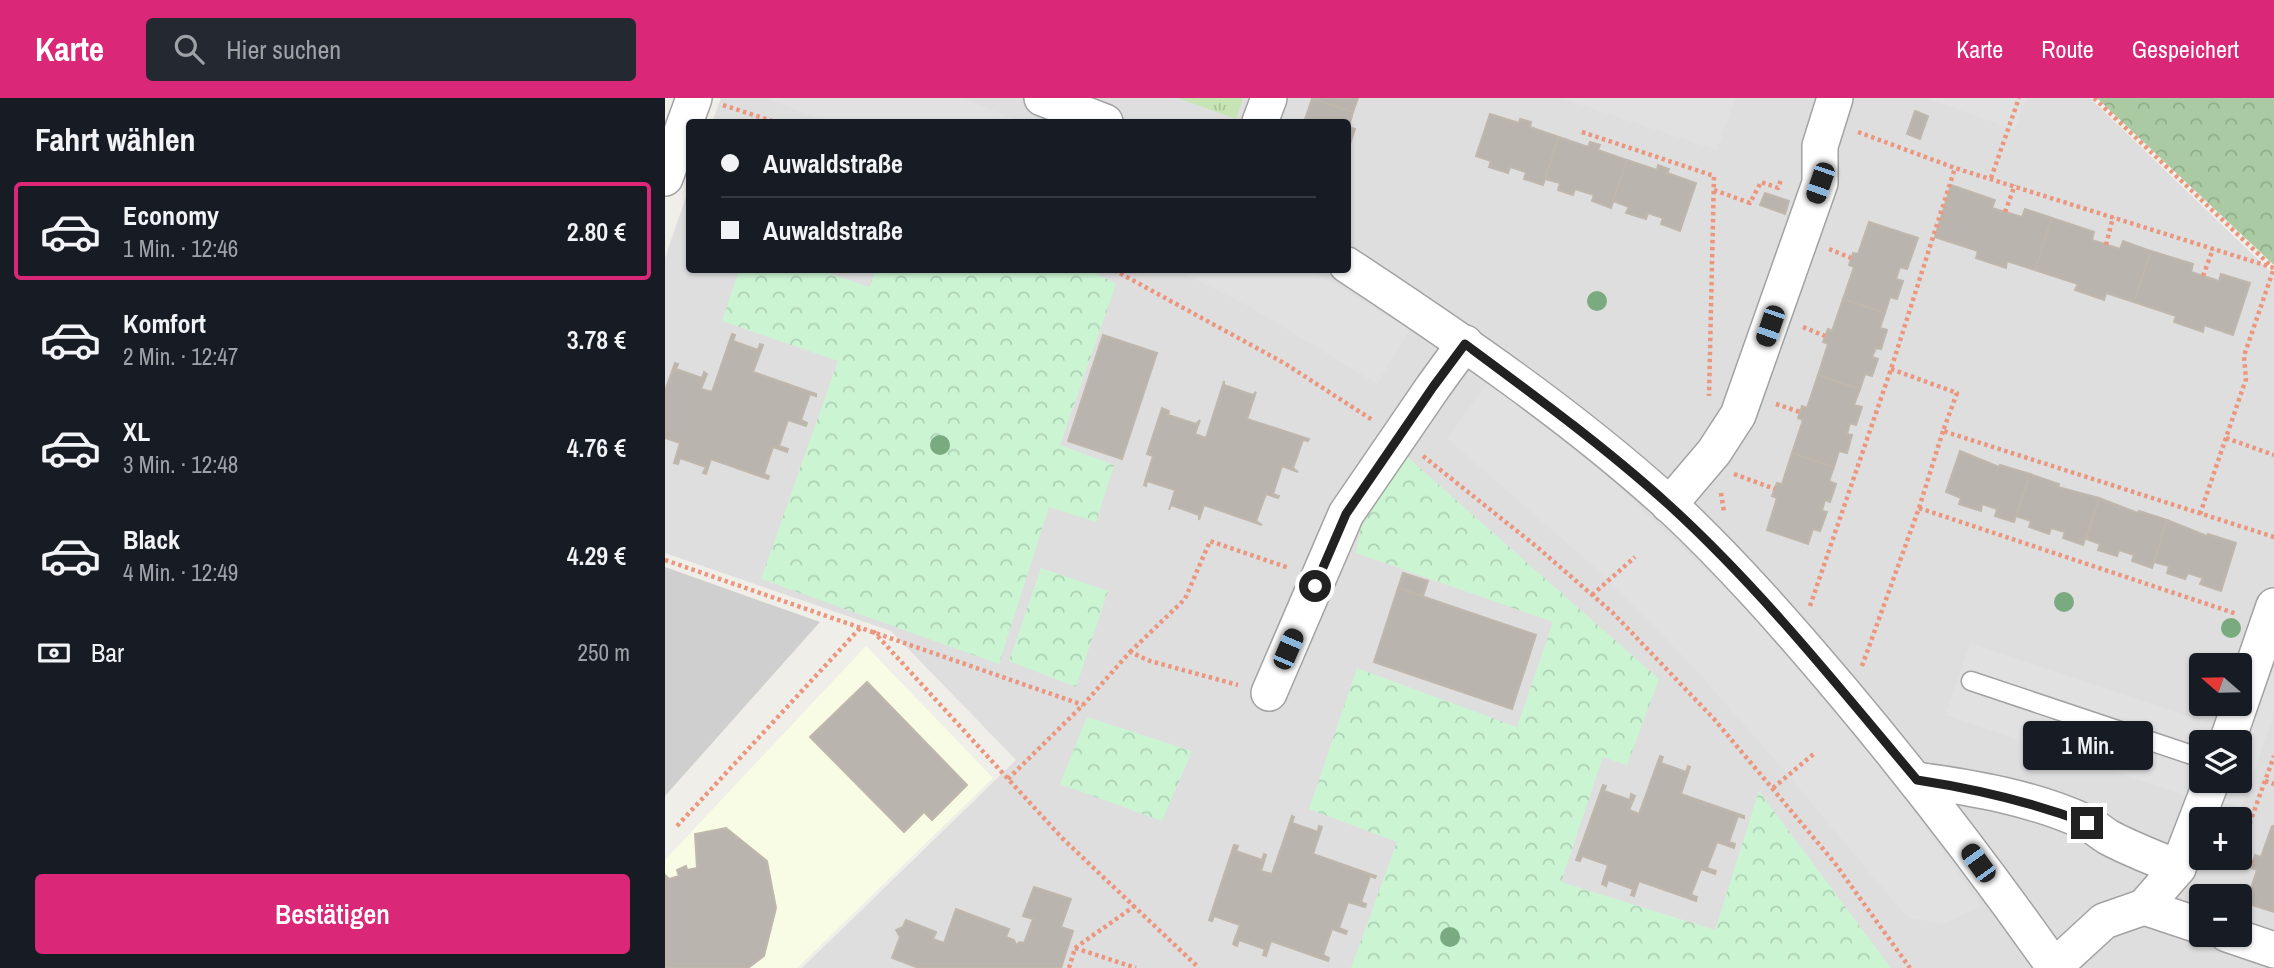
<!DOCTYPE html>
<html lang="de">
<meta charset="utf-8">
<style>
body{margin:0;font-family:"Archivo Narrow",sans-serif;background:#242831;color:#f1f3f6;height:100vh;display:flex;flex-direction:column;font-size:26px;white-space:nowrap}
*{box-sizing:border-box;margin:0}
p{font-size:23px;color:#9ea1a6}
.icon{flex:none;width:38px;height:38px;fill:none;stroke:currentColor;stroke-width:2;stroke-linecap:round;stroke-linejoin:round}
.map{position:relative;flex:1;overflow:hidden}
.panel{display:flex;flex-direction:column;background:#171b24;width:665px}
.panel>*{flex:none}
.banner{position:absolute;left:21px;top:21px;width:665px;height:154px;border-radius:7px;box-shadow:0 2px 5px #0004;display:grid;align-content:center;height:154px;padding:0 35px;background:#171b24}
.needle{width:46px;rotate:290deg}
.fabs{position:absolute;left:1524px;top:555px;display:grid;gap:14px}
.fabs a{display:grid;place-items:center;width:63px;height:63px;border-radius:7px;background:#171b24;box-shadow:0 2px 5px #0004;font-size:35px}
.end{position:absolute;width:32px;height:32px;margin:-16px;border:9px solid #212121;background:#fff;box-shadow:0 0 0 4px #fff}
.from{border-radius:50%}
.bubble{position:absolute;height:49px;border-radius:7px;background:#171b24;box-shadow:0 2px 5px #0004;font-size:23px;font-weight:600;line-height:49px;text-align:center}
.car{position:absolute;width:21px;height:42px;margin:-21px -10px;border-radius:9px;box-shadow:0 0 5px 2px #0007;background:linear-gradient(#222 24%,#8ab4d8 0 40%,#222 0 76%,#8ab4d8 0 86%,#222 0)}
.banner b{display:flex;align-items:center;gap:24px;height:66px;font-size:26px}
.banner b+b{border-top:2px solid #363941}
.banner i{width:18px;height:18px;background:#f1f3f6}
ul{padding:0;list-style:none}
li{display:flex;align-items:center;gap:21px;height:98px;margin:0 14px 10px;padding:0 21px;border:4px solid transparent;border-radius:7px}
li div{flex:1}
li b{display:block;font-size:26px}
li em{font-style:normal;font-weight:600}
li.active{border-color:#db2777}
li>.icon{width:63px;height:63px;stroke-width:1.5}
h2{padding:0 35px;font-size:32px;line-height:84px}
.pay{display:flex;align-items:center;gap:18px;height:77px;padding:0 35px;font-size:26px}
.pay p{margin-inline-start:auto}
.action{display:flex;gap:14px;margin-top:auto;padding:14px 35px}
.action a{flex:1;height:80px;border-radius:7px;background:#db2777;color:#fff;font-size:28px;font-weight:600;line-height:80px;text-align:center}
header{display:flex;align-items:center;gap:42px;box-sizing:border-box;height:98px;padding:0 35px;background:#db2777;color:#fff}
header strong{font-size:33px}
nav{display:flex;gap:38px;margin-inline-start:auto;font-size:24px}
.search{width:490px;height:63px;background:#242831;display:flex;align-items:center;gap:18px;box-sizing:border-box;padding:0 24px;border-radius:7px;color:#9ea1a6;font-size:26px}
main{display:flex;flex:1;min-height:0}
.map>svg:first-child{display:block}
</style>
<header>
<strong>Karte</strong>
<div class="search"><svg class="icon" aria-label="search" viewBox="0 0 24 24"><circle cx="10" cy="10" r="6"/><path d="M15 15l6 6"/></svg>Hier suchen</div>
<nav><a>Karte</a><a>Route</a><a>Gespeichert</a></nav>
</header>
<main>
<section class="panel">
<h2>Fahrt wählen</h2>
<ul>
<li class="active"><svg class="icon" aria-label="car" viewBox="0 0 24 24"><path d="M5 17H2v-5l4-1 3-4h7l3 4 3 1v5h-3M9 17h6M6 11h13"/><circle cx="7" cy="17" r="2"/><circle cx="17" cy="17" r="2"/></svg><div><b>Economy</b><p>1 Min. · 12:46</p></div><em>2.80 €</em></li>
<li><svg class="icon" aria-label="car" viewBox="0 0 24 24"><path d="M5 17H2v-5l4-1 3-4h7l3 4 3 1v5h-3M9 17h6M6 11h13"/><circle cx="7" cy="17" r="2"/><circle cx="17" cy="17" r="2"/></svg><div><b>Komfort</b><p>2 Min. · 12:47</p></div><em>3.78 €</em></li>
<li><svg class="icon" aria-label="car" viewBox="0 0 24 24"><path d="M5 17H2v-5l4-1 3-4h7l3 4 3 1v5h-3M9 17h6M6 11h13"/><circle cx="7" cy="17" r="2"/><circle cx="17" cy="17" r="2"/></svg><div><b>XL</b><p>3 Min. · 12:48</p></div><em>4.76 €</em></li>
<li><svg class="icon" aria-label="car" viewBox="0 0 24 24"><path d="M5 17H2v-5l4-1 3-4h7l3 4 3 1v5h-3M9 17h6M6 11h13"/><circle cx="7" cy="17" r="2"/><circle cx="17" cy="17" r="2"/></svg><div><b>Black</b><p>4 Min. · 12:49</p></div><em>4.29 €</em></li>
</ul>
<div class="pay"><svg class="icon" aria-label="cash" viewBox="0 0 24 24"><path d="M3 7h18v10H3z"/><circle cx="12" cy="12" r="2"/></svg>Bar<p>250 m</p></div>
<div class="action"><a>Bestätigen</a></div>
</section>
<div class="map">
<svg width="1609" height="870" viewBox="0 0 1609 870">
<defs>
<pattern id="grass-tufts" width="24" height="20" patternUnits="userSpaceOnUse" patternTransform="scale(1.75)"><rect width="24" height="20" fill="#c6e4b4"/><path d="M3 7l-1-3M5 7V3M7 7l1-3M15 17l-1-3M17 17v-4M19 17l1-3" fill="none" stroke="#aac39a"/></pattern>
<pattern id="forest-crowns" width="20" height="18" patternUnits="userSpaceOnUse" patternTransform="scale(1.75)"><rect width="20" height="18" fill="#a9caa2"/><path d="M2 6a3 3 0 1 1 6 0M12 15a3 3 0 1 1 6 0" fill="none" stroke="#91ad8b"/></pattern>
<pattern id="park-crowns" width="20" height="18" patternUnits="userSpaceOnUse" patternTransform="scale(1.75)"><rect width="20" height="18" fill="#cbf4d3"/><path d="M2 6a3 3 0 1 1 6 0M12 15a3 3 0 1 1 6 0" fill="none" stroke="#aed1b5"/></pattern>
</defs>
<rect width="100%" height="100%" fill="#f0eee8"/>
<!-- residential -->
<path fill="#dfdede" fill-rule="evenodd" d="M56,0H1425L1609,177V870H137L351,662L226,533L0,455V160L24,90V172H682V24H47ZM1536,567H1575V606H1536ZM1536,644H1575V682H1536ZM1536,721H1575V760H1536ZM1536,798H1575V836H1536Z"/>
<!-- education -->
<polygon fill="#f9fce5" points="201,548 328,680 132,870 0,870 0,762"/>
<!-- religious -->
<polygon fill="#cfcfcf" points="0,469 155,524 0,698"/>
<!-- grass -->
<polygon fill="url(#grass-tufts)" points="513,0 578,0 571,21"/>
<!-- forest -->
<polygon fill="url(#forest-crowns)" points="1432,0 1609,0 1609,167"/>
<!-- park -->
<g fill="url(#park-crowns)">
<polygon points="74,172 155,172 204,189 211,172 425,172 451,186 395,347 449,367 431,424 384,409 334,566 96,481 173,263 57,223"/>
<polygon points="741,358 994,581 962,667 938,659 896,784 1050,832 1094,693 1226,870 686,870 732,744 644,711 692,570 852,629 888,524 691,455 696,429"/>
<polygon points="376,470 443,493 411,589 344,563"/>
<polygon points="422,619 527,653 497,723 395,686"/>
</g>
<!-- parking -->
<g fill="#e1e1e1">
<polygon points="106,0 298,0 356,24 163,24 105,2"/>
<polygon points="896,0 1070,0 1052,52"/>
<polygon points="1261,0 1361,0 1350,32"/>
<polygon points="512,172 645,172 745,231 712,286 587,210"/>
<polygon points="823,284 924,361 1088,517 1179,615 1316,808 1278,826 1242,819 1123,677 1031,572 944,482 782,340"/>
<polygon points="1609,534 1609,617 1576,710 1549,701 1556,683 1575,682 1575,644"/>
<polygon points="1305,545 1550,627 1544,644 1536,644 1536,667 1525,699 1280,617"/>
</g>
<!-- building -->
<g fill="#b9b4ae" stroke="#c0b7ac" stroke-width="2">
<polygon points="647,0 693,0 688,14"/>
<polygon points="647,1 688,14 684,29 690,31 684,49 682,49 682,24 639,24"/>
<polygon points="1250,13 1263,18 1255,41 1242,36"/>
<polygon points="825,16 854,25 855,21 866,24 865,29 894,39 878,87 859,81 861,74 845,69 843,75 824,69 826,63 811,58"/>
<polygon points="894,39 923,49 925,44 935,47 933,52 962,62 946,110 927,103 929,97 910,91 908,97 893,92 895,85 880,81"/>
<polygon points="962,62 992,72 993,67 1004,71 1002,75 1031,85 1015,133 996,126 998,120 983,115 981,121 961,115 964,109 948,103"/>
<polygon points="1286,87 1330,102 1327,110 1357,119 1360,111 1387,120 1370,172 1342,163 1341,170 1311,160 1313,153 1270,139"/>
<polygon points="1100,95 1124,103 1120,116 1095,107"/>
<polygon points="1387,120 1429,134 1427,142 1455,151 1458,143 1486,153 1469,204 1441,195 1439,202 1410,192 1413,186 1370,172"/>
<polygon points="1204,124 1253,140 1242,171 1235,169 1231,181 1238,183 1232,201 1225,199 1220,215 1178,201 1189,169 1184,167 1188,155 1193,156"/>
<polygon points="1486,153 1528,166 1526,174 1554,183 1556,176 1585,185 1568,237 1539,227 1538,234 1509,224 1511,218 1469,204"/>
<polygon points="1178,201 1220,215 1215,230 1222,232 1216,251 1211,250 1207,259 1213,261 1207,278 1200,276 1195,291 1153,277 1163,246 1158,244 1163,231 1167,233"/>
<polygon points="67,236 70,237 68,243 93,252 95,246 98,247 88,274 151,296 151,298 145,296 136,322 142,325 141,328 123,322 114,348 123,351 122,354 108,349 99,376 104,378 103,381 46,361 41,376 38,375 41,369 15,360 13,366 9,365 15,345 0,340 0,293 10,265 13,266 11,271 37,280 39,274 42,276 36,291 47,294"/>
<polygon points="438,237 492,255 457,361 403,343"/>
<polygon points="1153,277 1195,291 1189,307 1197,309 1191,327 1185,325 1182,336 1187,337 1182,355 1174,353 1169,369 1127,355 1138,322 1133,320 1137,308 1142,310"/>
<polygon points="559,283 559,287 588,297 591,294 582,321 644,341 643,343 638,342 628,370 633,374 617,368 608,396 614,398 613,400 601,396 591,423 597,427 539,407 534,422 534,417 506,407 504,412 510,392 482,383 481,388 479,387 488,358 482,356 497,310 504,313 503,317 531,326 535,322 530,336 541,340"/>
<polygon points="1295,353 1334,369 1335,367 1365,376 1349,424 1330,418 1332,411 1317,406 1316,413 1294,406 1296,400 1281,394"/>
<polygon points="1127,355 1169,369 1164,383 1171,386 1165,404 1160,402 1157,413 1162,414 1155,433 1148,431 1143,446 1102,432 1112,400 1107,398 1112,385 1117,386"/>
<polygon points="1365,376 1394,386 1393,389 1434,400 1418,447 1398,440 1400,434 1386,430 1384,436 1364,429 1366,423 1351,418"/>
<polygon points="1434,400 1473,415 1474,413 1502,422 1487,470 1467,463 1469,457 1454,452 1452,458 1433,452 1435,446 1421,441"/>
<polygon points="1502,422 1542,438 1543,436 1571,445 1556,493 1535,486 1538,480 1523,475 1520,481 1502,475 1504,468 1489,464"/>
<polygon points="738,475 763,483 758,498 733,490"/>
<polygon points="733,490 871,537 847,611 709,564"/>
<polygon points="202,584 302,687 267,722 259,714 239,734 145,639"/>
<polygon points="995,658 998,659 996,665 1021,674 1023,668 1025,669 1016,696 1079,718 1079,720 1073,718 1064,744 1070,746 1069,750 1052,744 1042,770 1051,773 1050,776 1036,771 1026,797 1032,799 1031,803 974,783 969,798 966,797 968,791 943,782 941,788 937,786 943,767 917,758 915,763 911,762 938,687 941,688 939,693 965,702 966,696 970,698 964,712 974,716"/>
<polygon points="627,718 629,719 627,725 653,734 654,728 657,729 648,756 711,778 710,780 705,778 696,804 701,806 700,809 683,804 674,830 682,833 681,836 667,831 658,857 664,860 663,863 606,843 601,858 598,857 600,851 574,842 572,848 568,846 575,827 549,818 547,823 544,822 569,747 573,748 571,753 597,762 599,756 601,757 596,773 607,776"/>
<polygon points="1607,728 1609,728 1609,814 1581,805 1592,772 1586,770 1590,757 1596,759"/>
<polygon points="61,730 102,763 111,810 99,858 83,870 0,870 0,777 4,781 14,778 12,772 21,768 22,772 32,770 30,736"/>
<polygon points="369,789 406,801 396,829 408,833 396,870 254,870 227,860 235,839 231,832 238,829 241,822 271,834 268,841 279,845 291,811 344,831 341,839 349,842 351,847 355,844 359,845 368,821 358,818"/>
</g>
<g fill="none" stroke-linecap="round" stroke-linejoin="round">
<defs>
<polyline id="lane" points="1306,583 1536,660"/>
<g id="street">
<polyline points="377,0 440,24"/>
<polyline points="595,24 604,0"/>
<polyline points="0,80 29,0"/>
<path d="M682,167C794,241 906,317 1005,407C1067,465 1123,529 1177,593C1252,682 1323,775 1390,870"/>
<polyline points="1004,407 1049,354 1073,317 1155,85 1155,48 1170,0"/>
<polyline points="604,595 681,416 768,289 800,245"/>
<polyline points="1562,644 1609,508"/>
<path d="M1252,682C1309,690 1368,700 1420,724C1429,728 1435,734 1443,739C1465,751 1490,760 1513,770"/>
<polyline points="1479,809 1513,770 1547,682"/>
<polyline points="1479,809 1536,828"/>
<polyline points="1562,836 1609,852"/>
<polyline points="1389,869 1439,823 1479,809"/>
</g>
</defs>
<!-- lane casing -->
<use href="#lane" stroke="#a2a2a2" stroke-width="21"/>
<!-- street casing -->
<use href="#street" stroke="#a2a2a2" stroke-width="38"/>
<!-- path -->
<g stroke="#eb967e" stroke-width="4.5" stroke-dasharray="3.5 3.5" stroke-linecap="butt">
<polyline points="1429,0 1606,168"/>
<polyline points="58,7 110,24"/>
<polyline points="917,34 1049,78 1044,298"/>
<polyline points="1193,34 1290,70 1609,170 1579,258 1581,281 1535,416"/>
<polyline points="1326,80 1354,0"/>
<polyline points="1049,92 1085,105 1096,84 1113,90 1116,82"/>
<polyline points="1340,114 1350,87"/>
<polyline points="1441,147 1448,119"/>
<polyline points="1164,151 1186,160"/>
<polyline points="449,172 619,265 709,323"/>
<polyline points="1538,178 1548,151"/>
<polyline points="1138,229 1160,238"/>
<polyline points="1226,271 1292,295 1278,333 1609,439"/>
<polyline points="1111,306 1135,314"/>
<polyline points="1561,340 1609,357"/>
<polyline points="758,358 872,449 948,515 1049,621 1169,764 1245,870"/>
<polyline points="1069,376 1110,391"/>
<polyline points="1056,395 1059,414"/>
<polyline points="1254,410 1572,516"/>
<polyline points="0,462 418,607"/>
<polyline points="927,497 970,459"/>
<polyline points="1145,508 1226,271 1290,70"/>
<polyline points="208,533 397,740 534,870"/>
<polyline points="465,554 520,501 545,443 624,470"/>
<polyline points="1197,568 1254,410 1278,333"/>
<polyline points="343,681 418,607 465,554 485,563 573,587"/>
<polyline points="1600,683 1609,686"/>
<polyline points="1108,690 1151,654"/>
<polyline points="12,728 196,529"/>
<polyline points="1575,752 1609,658"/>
<polyline points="1573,760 1588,765"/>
<polyline points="1545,767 1569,769 1573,760"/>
<polyline points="410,850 471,807"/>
<polyline points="404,870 410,850 471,870"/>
</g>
<!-- lane -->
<use href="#lane" stroke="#fff" stroke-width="18"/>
<!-- street -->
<use href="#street" stroke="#fff" stroke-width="35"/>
</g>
<!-- trees -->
<g fill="#7aab80">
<circle cx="932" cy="203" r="10"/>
<circle cx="275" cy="347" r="10"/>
<circle cx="1399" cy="504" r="10"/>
<circle cx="1566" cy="530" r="10"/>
<circle cx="785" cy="839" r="10"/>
</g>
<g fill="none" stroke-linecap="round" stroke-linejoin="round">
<!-- route -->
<path stroke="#212121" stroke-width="9" d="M650,488L681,416L768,289L800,246C869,297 940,349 1004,407C1095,490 1173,588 1252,682C1311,691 1367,704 1422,725"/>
</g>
</svg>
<div class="fabs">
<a><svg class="needle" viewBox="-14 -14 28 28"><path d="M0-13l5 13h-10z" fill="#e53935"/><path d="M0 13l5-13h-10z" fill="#9ea1a6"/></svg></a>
<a><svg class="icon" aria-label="layers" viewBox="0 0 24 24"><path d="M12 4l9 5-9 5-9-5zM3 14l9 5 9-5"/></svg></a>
<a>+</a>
<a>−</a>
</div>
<i class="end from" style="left:650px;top:488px"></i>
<i class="end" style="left:1422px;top:725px"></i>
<div class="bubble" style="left:1358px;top:623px;width:130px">1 Min.</div>
<i class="car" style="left:1155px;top:85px;rotate:199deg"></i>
<i class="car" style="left:1105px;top:228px;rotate:199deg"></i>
<i class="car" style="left:623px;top:551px;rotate:23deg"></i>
<i class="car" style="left:1313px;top:765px;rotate:324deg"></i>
<div class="banner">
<b><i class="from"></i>Auwaldstraße</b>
<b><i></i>Auwaldstraße</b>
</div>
</div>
</main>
